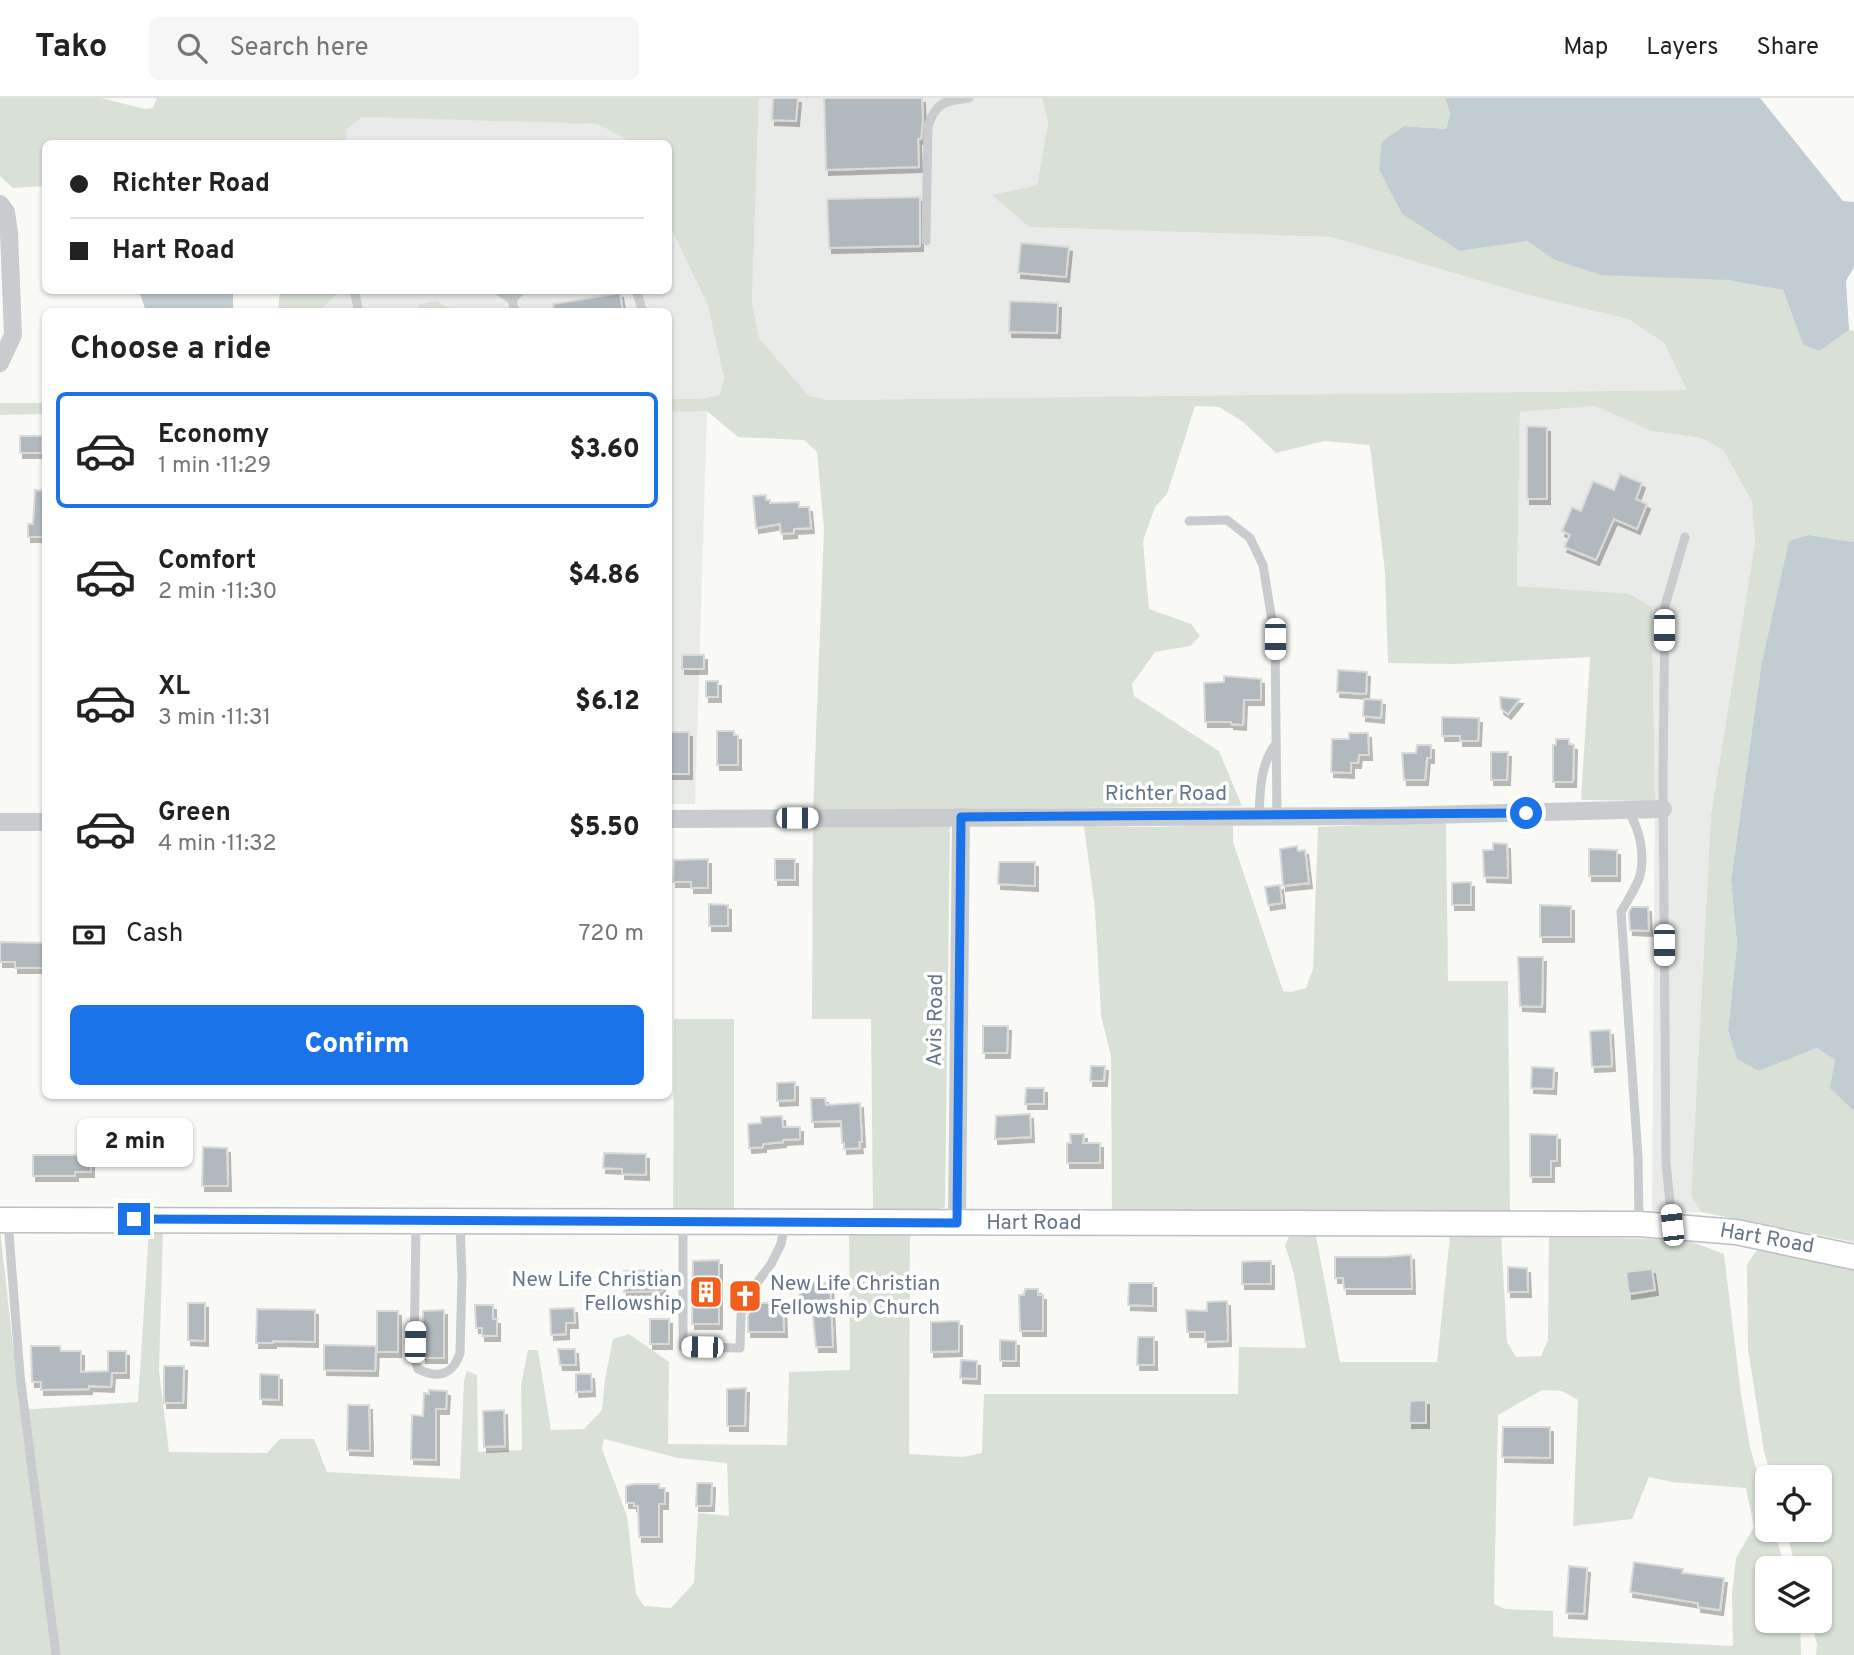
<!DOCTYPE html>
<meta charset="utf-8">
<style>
body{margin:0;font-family:Overpass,sans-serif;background:#f6f6f6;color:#222;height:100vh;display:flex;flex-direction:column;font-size:26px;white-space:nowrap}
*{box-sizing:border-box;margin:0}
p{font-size:23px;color:#767676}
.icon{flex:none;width:38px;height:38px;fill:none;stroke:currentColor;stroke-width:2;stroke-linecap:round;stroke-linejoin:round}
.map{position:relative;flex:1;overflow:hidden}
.sheet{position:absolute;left:42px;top:210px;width:630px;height:791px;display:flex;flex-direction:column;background:#fff;border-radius:10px;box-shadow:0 2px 5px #0004}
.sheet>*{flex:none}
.guide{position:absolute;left:42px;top:42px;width:630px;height:154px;border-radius:10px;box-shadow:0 2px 5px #0004;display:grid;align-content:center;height:154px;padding:0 28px;background:#fff}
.controls{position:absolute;left:1755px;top:1367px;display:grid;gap:14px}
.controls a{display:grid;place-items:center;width:77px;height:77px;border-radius:10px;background:#fff;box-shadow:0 2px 5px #0004;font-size:35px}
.end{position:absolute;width:32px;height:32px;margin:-16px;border:9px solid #1a73e8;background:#fff;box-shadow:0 0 0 4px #fff}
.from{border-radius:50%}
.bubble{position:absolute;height:49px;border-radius:10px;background:#fff;box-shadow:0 2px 5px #0004;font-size:23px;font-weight:800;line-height:49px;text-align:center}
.car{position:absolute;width:21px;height:42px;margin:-21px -10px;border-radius:9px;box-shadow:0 0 5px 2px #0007;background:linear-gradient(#fff 24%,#345 0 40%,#fff 0 76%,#345 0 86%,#fff 0)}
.guide b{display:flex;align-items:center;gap:24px;height:66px;font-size:26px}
.guide b+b{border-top:2px solid #e0e0e0}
.guide i{width:18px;height:18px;background:#222}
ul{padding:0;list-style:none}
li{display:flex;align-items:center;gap:21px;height:116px;margin:0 14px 10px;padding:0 14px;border:4px solid transparent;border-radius:10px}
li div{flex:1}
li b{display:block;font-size:26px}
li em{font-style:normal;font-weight:800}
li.on{border-color:#1a73e8}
li>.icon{width:63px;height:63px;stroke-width:1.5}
h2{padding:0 28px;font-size:32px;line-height:84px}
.pay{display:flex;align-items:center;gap:18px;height:77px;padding:0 28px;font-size:26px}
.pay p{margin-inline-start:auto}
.button{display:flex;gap:14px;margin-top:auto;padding:14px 28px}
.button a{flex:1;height:80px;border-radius:10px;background:#1a73e8;color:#fff;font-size:28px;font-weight:800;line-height:80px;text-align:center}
header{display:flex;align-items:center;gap:42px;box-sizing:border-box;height:98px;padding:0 35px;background:#fff;border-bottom:2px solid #e0e0e0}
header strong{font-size:33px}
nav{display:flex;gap:38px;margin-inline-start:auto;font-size:24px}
.search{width:490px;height:63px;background:#f6f6f6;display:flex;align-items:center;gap:18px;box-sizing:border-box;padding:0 24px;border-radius:10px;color:#767676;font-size:26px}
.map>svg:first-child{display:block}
</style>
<header>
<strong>Tako</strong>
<div class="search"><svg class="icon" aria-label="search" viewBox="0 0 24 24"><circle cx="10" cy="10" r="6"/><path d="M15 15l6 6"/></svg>Search here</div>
<nav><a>Map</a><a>Layers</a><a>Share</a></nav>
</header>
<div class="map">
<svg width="1854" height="1557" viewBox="0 0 1854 1557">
<defs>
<filter id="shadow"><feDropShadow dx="3" dy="5" stdDeviation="0" flood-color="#0004"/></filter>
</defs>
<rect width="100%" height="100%" fill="#f9f9f6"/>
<!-- built -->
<g fill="#e9ebe9">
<polygon points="759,0 1042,0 1048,25 1037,87 993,97 1029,129 1331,139 1532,198 1628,221 1664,245 1688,292 829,302 809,298 759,240 752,203"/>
<polygon points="362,19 599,26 627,42 628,45 346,46 347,31"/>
<polygon points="669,127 707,205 724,279 720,297 699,301 669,301 668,214 455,214 435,203 418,206 420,213 320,214 337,196 337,193 668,192"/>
<polygon points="1595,308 1651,333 1701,340 1723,352 1752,404 1755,445 1711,716 1691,1097 1701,1114 1652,1115 1655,703 1652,509 1517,488 1520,314"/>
<polygon points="707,313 695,706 669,706 668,314"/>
</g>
<!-- green -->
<g fill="#d9e1d6" fill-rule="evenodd">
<polygon points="0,0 101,0 145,11 153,10 157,0 759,0 752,203 759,240 809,298 829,302 1687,292 1664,245 1628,221 1532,198 1331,139 1029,129 992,97 1037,87 1048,25 1042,0 1445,0 1450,16 1446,31 1404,28 1382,43 1460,153 1527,143 1556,162 1727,182 1783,192 1803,247 1820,253 1849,232 1854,233 1854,444 1809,437 1761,569 1731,782 1737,846 1728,932 1759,973 1817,950 1835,962 1854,1013 1854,1144 1701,1114 1691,1097 1711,716 1755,445 1752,404 1723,352 1701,340 1651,333 1595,308 1520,314 1517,488 1629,496 1652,509 1655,703 1581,702 1590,559 1455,566 1388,565 1385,474 1370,347 1324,343 1276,355 1242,323 1219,309 1195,308 1167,396 1155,409 1143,443 1149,511 1191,526 1200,538 1190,548 1155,554 1132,586 1134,598 1219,653 1242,708 813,713 824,431 817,354 804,342 738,339 707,313 669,314 669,301 699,301 720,297 724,279 707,205 669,127 668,46 628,45 627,42 598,26 362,19 347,31 346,45 46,46 45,88 13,90 0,78"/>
<polygon points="280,193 280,192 337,193 337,196 320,213 278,213"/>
<polygon points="436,203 455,213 420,213 418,206"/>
<polygon points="0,305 45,305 45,316 0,317"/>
<polygon points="1446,724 1448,883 1508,883 1510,1115 1112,1115 1111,959 1101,917 1095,811 1084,728 1152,729 1233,727 1233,744 1283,893 1291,894 1306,890 1313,871 1318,729"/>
<polygon points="813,725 950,725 945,1109 928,1115 873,1116 871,921 812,921"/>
<polygon points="674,921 734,921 734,1117 673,1117"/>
<path d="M0,1131L20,1312L138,1304L149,1132L163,1133L159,1273L169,1354L267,1355L280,1341H314L327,1374L460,1381L464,1283L467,1273L477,1277L478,1354L522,1352L521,1287L528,1252H538L551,1332L584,1331L602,1312L605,1281L613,1241L629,1236L669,1264L668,1346L787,1347L789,1274L850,1272L849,1132H910L909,1356L963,1359L982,1355L984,1296H1238L1239,1249L1306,1250L1294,1176L1285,1147L1289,1139L1316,1138L1340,1264H1437L1450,1137L1501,1136L1507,1244L1516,1259L1541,1258L1548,1242L1549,1138L1687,1142L1724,1156L1741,1296L1750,1349L1767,1410L1768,1432H1774L1785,1470H1768V1522L1800,1523L1801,1557H0ZM1542,1292L1562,1293L1578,1302L1573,1428L1632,1421L1649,1379L1672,1384L1746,1390L1754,1429L1736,1460L1732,1496L1733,1548L1553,1539V1513L1505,1511L1494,1506L1498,1317ZM604,1341L678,1360L727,1365L729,1418L698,1415L694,1485L671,1510L644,1508L636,1496L627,1418L602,1351Z"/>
<polygon points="1756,1153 1785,1154 1854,1171 1854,1557 1816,1557 1817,1546 1811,1523 1820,1522 1820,1470 1796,1470 1786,1432 1820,1432 1820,1379 1771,1379 1764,1353 1748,1251 1747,1167"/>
</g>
<!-- water -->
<g fill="#c2cdd3">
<polygon points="1445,0 1760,0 1843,103 1854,104 1854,169 1846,183 1849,232 1820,253 1803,247 1783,192 1727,182 1601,177 1555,162 1527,143 1460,153 1402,116 1379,71 1382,43 1404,28 1446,31 1450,16"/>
<polygon points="139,193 233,193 233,213 146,213"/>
<polygon points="1809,437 1854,444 1854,1013 1830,990 1835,962 1817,950 1759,973 1737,961 1728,932 1737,846 1731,782 1761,569 1789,443"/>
</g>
<!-- building -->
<g fill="#b1b9bf" stroke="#dadad8" stroke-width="2" filter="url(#shadow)">
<polygon points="773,0 798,0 796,23 772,22"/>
<polygon points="824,0 922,0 923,22 921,41 918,41 919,69 826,72"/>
<polygon points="920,99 920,148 829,150 827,101"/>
<polygon points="1021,145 1069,149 1066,179 1018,175"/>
<polygon points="620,195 623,214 554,214 553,206"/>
<polygon points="1010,203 1058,205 1057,235 1009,234"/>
<polygon points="1527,328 1547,329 1547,401 1527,401"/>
<rect x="20" y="338" width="22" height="17"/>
<polygon points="1620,376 1642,385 1636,401 1647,406 1637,431 1614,421 1596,462 1564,449 1570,437 1562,433 1572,409 1581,413 1593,383 1614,392"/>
<polygon points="35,392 46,393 46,439 28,439 28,426 33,426"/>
<polygon points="766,397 766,402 770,402 770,405 799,404 799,409 809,409 811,430 794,431 794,435 781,436 780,426 756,430 753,398"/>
<rect x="682" y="557" width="22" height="14"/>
<polygon points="1338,572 1367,574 1366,596 1337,594"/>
<polygon points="1224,578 1261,581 1261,602 1244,602 1243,627 1231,626 1231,624 1205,624 1204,585 1224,584"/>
<rect x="706" y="583" width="12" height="16"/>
<polygon points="1500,599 1520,601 1508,616 1501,611"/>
<polygon points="1364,601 1382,602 1381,620 1363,618"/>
<polygon points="1442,619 1479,620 1478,643 1460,643 1460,638 1442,638"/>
<polygon points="717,633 734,633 734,637 738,637 738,667 717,667"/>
<rect x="668" y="634" width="21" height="42"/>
<polygon points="1349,635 1368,635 1369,657 1359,657 1358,665 1351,665 1351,675 1331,674 1332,641 1349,641"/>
<polygon points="1556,641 1569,641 1569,646 1574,647 1573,684 1553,684 1553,647 1556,647"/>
<polygon points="1417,647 1431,647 1431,660 1427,660 1425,682 1404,682 1402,655 1416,655"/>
<polygon points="1491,654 1508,654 1507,682 1491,682"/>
<polygon points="1493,745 1507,746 1508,780 1484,779 1483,752 1493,752"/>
<polygon points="1297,748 1298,753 1305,752 1309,785 1283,788 1280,751"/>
<polygon points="1589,751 1617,752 1617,778 1589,778"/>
<polygon points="708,761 708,790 691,790 691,784 673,784 674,762"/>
<rect x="775" y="761" width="20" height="21"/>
<polygon points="999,764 1035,764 1035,788 998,786"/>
<polygon points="1471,784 1471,807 1452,807 1452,785"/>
<polygon points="1280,787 1282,805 1268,807 1265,789"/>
<polygon points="709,806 728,807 728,828 709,828"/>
<polygon points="1540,807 1571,808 1571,839 1540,839"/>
<polygon points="1632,809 1648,809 1649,833 1630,832 1629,814"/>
<polygon points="0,844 46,845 46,870 15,870 15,864 0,864"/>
<polygon points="1518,859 1543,859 1542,909 1520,908"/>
<polygon points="983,928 1008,928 1007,955 983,955"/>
<polygon points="1610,932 1612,968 1592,969 1590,933"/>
<polygon points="1091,968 1105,968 1104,983 1090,983"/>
<polygon points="1532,969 1554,970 1553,991 1531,990"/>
<polygon points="795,984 795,1002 777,1003 777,985"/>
<polygon points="1026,990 1044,990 1044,1006 1025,1006"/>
<polygon points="811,1000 825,1000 826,1007 860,1005 862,1044 859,1044 860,1050 844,1051 844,1045 842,1045 841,1023 812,1024"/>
<polygon points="1030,1016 1031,1039 995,1041 996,1018"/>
<polygon points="782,1018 783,1029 800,1029 800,1041 783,1042 783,1044 763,1046 763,1049 749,1050 748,1026 761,1025 761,1019"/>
<polygon points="1070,1036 1084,1036 1083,1045 1100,1045 1100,1065 1067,1065 1067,1045 1071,1045"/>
<polygon points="1530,1036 1557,1037 1557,1063 1551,1063 1551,1079 1530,1079"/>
<polygon points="203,1049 227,1050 228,1088 202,1088"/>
<polygon points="604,1055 646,1056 646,1077 622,1076 622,1071 603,1070"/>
<polygon points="33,1057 91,1057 91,1074 75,1074 75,1078 33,1078"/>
<polygon points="1411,1157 1412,1191 1344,1191 1343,1180 1335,1180 1335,1159 1384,1159"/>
<polygon points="719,1162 719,1226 692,1226 693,1163"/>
<polygon points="1256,1163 1271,1163 1271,1186 1242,1186 1242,1164"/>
<polygon points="1508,1169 1527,1170 1528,1194 1508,1194"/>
<polygon points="1652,1171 1655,1192 1629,1196 1626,1174"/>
<polygon points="662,1172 662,1193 624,1194 624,1173"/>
<polygon points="799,1183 830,1185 833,1249 816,1249 812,1208 800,1209"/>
<polygon points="1129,1185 1153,1185 1153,1208 1128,1207"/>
<polygon points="1025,1191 1038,1191 1038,1197 1043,1197 1043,1233 1020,1233 1019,1197 1024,1197"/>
<polygon points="1227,1203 1228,1243 1205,1244 1205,1234 1187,1234 1186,1212 1207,1213 1207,1204"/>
<polygon points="188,1205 205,1205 205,1243 188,1242"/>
<polygon points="753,1205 783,1205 784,1234 748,1234 748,1218"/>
<polygon points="475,1207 493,1207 493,1221 497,1221 497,1238 482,1238 482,1230 476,1230"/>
<polygon points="574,1210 575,1225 566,1225 566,1236 551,1237 550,1211"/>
<polygon points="257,1211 315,1212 315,1244 273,1243 273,1245 256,1245"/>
<polygon points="444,1212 444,1260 423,1260 423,1213"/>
<rect x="377" y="1213" width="21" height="41"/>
<rect x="650" y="1221" width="19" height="25"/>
<polygon points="959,1223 959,1253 931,1254 931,1224"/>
<polygon points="1138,1239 1154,1239 1154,1267 1137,1267"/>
<polygon points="1000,1242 1016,1243 1016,1263 1000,1263"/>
<polygon points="324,1247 376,1248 375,1273 324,1272"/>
<polygon points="31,1248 60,1248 61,1253 81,1253 81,1274 108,1273 108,1253 126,1253 126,1275 112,1275 111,1289 89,1288 89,1291 41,1292 41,1284 32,1284"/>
<polygon points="558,1251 575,1251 576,1267 560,1267"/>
<polygon points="961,1262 977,1263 977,1281 960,1280"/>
<polygon points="164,1268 184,1268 183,1305 164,1305"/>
<polygon points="260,1276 279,1277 279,1302 260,1301"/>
<polygon points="576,1276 591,1276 592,1293 576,1294"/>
<polygon points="746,1290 745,1328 727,1328 727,1291"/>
<polygon points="429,1292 447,1293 446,1311 436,1311 436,1362 411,1361 412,1317 423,1318 424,1295 429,1296"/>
<polygon points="1426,1302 1426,1325 1409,1325 1410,1303"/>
<polygon points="348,1307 369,1307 370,1353 347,1352"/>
<polygon points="504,1312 505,1348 484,1349 483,1313"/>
<polygon points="1503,1329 1550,1329 1550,1360 1502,1359"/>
<polygon points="697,1385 712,1385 711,1408 696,1408"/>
<polygon points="634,1386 659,1386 659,1390 665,1390 665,1406 659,1406 659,1439 639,1439 638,1408 634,1408 634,1405 626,1405 626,1388"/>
<polygon points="1634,1464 1683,1471 1682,1475 1724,1480 1720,1512 1698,1509 1698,1505 1630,1494"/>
<polygon points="1569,1468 1587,1470 1584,1516 1566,1515"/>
</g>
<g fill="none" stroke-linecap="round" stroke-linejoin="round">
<defs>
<polyline id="secondary" points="0,1122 1639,1126 1736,1134 1854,1159"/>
</defs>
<!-- secondary casing -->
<use href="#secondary" stroke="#babfc4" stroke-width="27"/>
<!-- lane -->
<g stroke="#c8cccf" stroke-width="9">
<path d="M926,143L928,28C937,2 945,4 969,0"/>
<polyline points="354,192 359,214"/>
<polyline points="498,192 512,202 521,192"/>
<polyline points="636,192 643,214"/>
<polyline points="512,202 515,214"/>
<polyline points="1189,423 1227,422 1250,440 1263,467 1275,541 1277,719"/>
<path d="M1628,713C1640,731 1645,756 1640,778C1636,790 1627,803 1621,814L1638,1059L1639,1124"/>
<path d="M1259,719C1260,694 1260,667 1275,647"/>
<polyline points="8,1123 20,1277 56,1557"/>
<polyline points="1672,1125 1666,1065 1663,679 1665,508 1685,439"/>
<path d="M416,1126L414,1260L418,1271C438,1281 453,1277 460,1255L462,1178L460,1126"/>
<polyline points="683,1126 683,1249 740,1250 741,1217 748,1197 771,1166 781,1146 785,1126"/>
</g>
<!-- street -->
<g stroke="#c8cccf" stroke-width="18">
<polyline points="0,106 6,114 9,135 13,237 0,265"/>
<polyline points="668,721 1389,718 1663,711"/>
<polyline points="0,724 46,724"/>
<polyline points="957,1125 961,719"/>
</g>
<!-- secondary -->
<use href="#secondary" stroke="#fff" stroke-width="24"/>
</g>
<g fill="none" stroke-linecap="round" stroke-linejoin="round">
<!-- route -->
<polyline stroke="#1a73e8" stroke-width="9" points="134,1121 957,1125 961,719 1526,715"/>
</g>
<!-- icons -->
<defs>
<symbol id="building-square" viewBox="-11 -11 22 22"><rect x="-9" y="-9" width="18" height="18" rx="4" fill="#f25f1d" stroke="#fff"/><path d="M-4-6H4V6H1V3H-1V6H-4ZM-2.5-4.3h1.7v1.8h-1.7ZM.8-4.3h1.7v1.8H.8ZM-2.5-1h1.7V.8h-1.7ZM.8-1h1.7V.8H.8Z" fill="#fff"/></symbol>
<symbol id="church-square" viewBox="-11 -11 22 22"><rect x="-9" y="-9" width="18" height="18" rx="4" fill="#f25f1d" stroke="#fff"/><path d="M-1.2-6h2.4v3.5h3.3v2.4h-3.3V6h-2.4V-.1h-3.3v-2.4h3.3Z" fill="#fff"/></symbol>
</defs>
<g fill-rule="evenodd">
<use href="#building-square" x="687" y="1175" width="38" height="38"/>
<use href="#church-square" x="726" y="1179" width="38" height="38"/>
</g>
<g text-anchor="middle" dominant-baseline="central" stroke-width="7" stroke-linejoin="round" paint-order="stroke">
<!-- street labels -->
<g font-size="21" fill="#657689" stroke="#fff">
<text x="1166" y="696">Richter Road</text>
<text transform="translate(936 922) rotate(-89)">Avis Road</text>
<text x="1034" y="1125">Hart Road</text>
<text transform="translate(1767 1141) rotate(10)">Hart Road</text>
</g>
<!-- poi labels -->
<g font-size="21" fill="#657689" stroke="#fff" text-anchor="end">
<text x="682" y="1182">New Life Christian<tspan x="682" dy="24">Fellowship</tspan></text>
<text x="770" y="1186" text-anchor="start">New Life Christian<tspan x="770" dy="24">Fellowship Church</tspan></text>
</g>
</g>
</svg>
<div class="controls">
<a><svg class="icon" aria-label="locate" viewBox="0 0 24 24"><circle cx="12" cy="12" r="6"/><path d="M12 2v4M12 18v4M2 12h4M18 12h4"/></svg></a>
<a><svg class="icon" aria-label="layers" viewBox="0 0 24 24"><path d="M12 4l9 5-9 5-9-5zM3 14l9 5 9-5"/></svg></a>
</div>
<i class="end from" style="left:1526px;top:715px"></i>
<i class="end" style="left:134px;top:1121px"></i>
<div class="bubble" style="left:77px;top:1020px;width:116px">2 min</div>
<i class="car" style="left:1664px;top:532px;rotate:180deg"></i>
<i class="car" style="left:1275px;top:541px;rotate:180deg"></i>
<i class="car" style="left:797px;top:720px;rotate:90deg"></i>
<i class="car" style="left:1664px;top:847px;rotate:180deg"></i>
<i class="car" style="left:1672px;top:1127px;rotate:354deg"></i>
<i class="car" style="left:415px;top:1244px;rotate:1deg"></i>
<i class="car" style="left:702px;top:1249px;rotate:271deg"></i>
<div class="guide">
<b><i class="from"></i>Richter Road</b>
<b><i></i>Hart Road</b>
</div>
<section class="sheet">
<h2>Choose a ride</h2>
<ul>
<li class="on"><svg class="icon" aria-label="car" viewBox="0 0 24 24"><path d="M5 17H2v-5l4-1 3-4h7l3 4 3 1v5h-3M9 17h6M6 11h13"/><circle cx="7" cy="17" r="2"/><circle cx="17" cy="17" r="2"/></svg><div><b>Economy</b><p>1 min · 11:29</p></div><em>$3.60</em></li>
<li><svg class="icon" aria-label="car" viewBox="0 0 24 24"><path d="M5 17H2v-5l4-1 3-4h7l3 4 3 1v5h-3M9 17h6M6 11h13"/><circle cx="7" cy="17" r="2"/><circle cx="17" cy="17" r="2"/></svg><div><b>Comfort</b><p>2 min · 11:30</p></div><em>$4.86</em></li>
<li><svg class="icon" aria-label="car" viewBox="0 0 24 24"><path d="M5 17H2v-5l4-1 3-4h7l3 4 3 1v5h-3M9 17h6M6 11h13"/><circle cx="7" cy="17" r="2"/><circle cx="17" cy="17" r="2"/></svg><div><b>XL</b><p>3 min · 11:31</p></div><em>$6.12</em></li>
<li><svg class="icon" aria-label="car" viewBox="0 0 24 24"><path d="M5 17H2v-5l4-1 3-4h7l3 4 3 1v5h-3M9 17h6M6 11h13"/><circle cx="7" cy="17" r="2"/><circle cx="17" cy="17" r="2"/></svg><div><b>Green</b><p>4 min · 11:32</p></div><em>$5.50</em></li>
</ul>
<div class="pay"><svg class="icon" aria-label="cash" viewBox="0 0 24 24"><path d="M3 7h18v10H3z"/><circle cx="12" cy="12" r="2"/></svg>Cash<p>720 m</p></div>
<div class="button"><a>Confirm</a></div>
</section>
</div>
